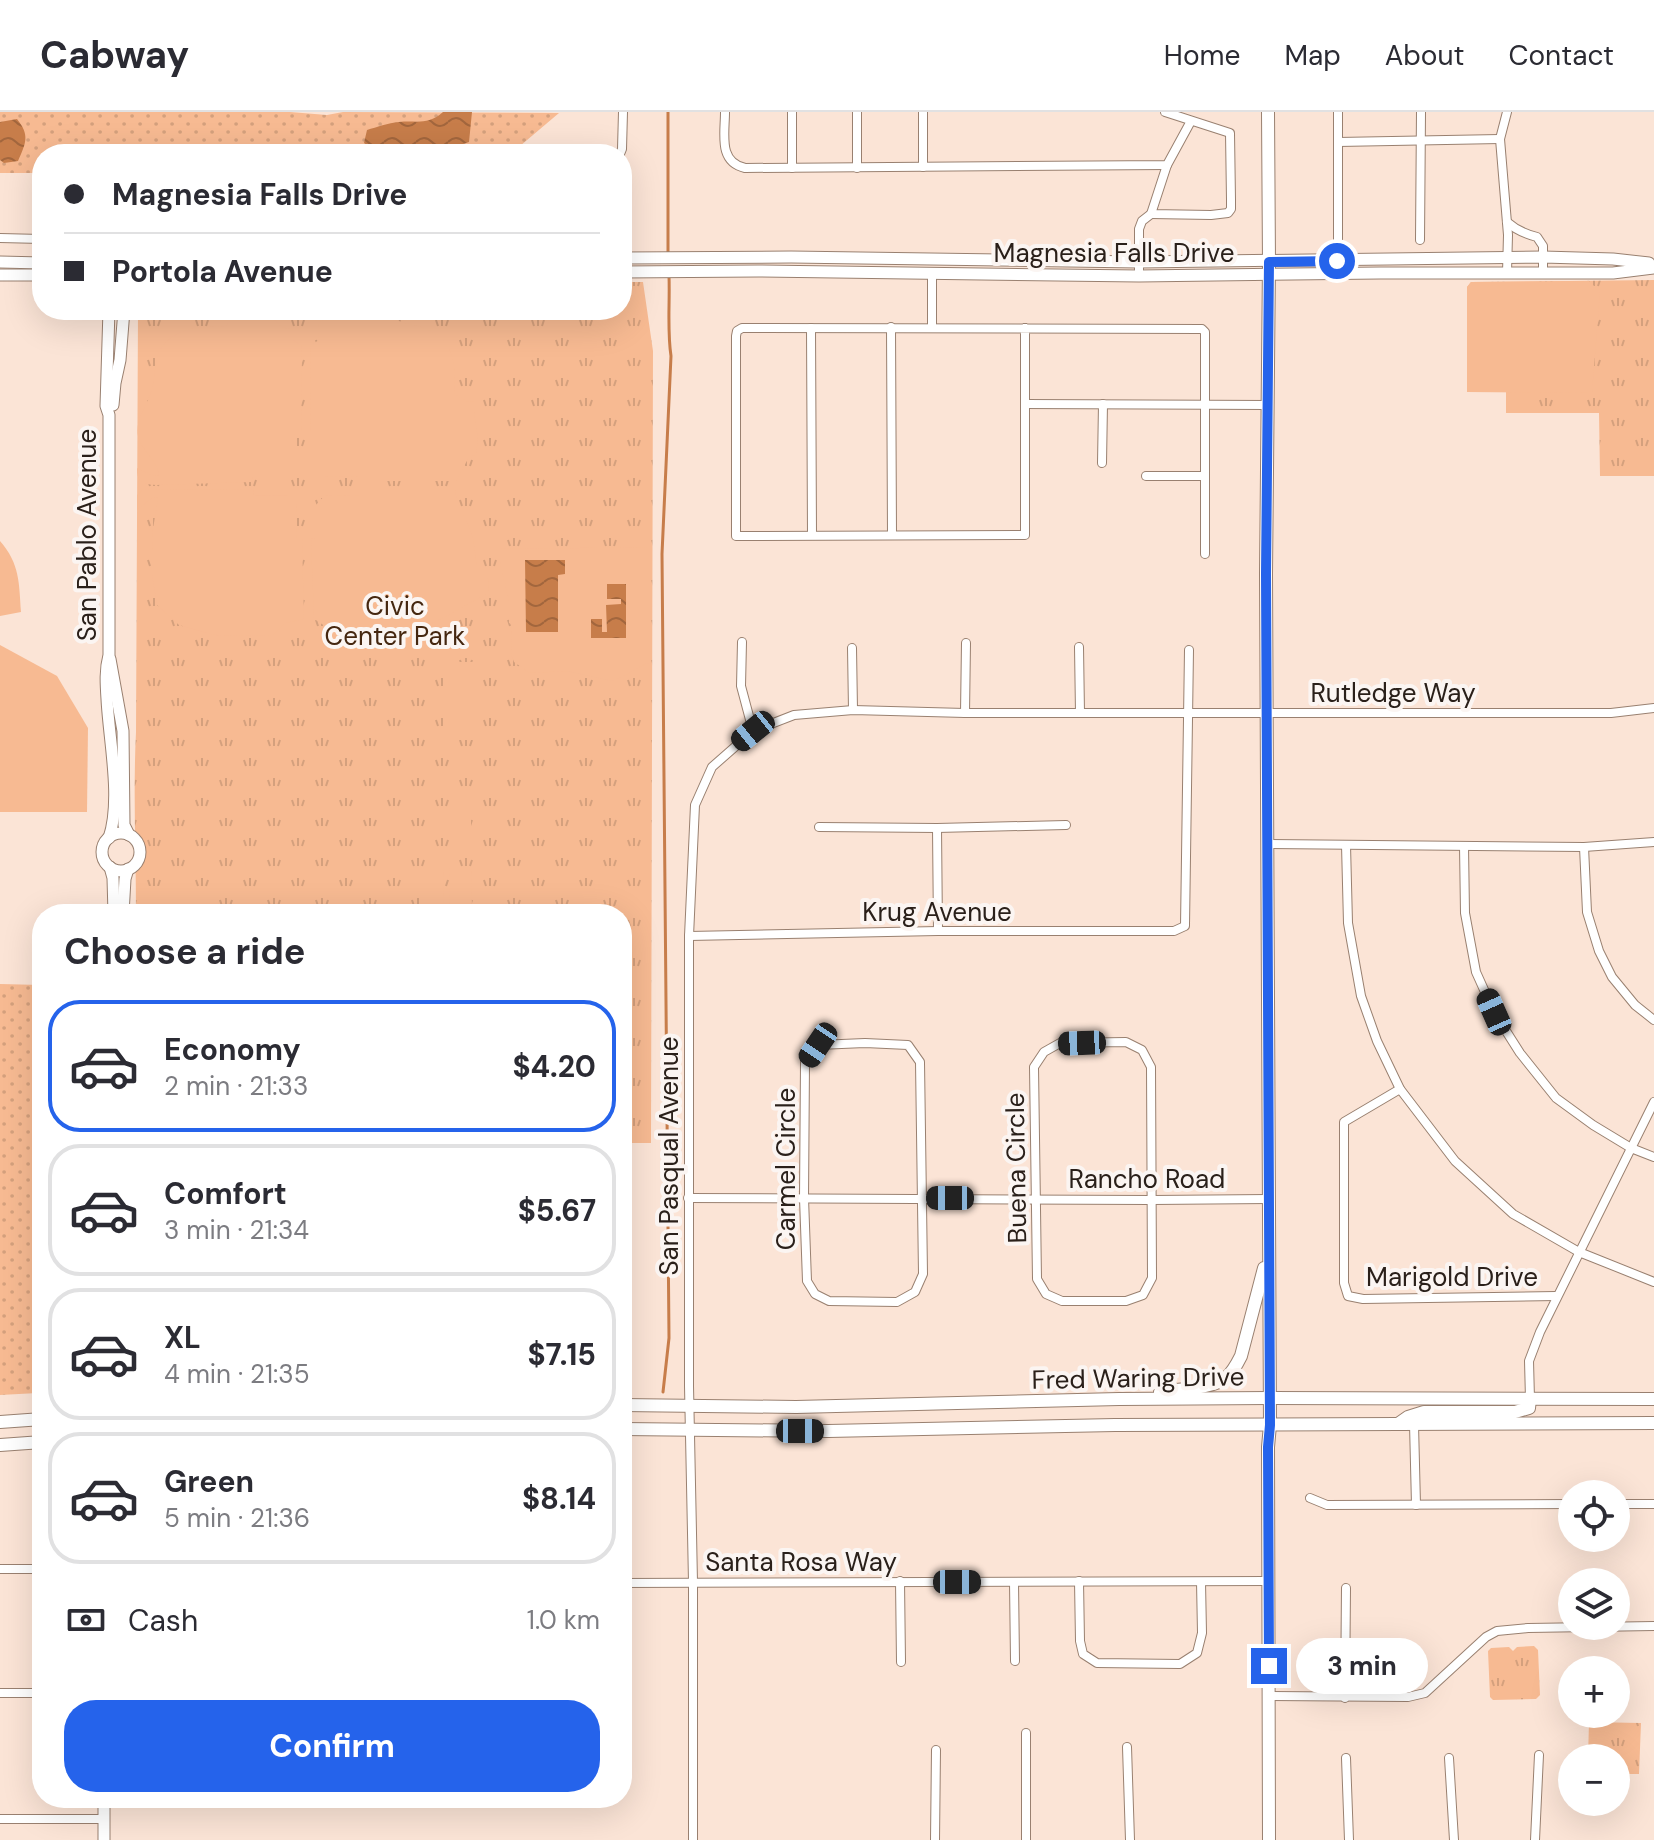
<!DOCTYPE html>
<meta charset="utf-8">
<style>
body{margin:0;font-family:"DM Sans",sans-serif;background:#f7f7f7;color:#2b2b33;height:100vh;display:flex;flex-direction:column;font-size:30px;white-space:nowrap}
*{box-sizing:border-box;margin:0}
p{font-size:26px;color:#7c7c81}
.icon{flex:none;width:44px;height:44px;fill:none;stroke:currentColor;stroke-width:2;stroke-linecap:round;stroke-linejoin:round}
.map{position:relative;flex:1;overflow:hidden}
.drawer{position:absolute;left:32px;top:792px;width:600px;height:904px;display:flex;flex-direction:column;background:#fff;border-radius:32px;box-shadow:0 8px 32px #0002}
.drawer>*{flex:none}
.guide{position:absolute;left:32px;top:32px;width:600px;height:176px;border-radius:32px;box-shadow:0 8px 32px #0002;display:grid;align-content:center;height:176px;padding:0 32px;background:#fff}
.buttons{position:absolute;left:1558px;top:1368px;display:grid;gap:16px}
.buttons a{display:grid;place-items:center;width:72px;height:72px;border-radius:50%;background:#fff;box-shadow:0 8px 32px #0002;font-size:40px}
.end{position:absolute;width:36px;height:36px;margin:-18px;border:10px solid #2563eb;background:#fff;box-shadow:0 0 0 4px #fff}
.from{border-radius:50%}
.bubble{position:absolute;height:56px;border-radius:28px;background:#fff;box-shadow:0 8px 32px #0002;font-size:26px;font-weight:700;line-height:56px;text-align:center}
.car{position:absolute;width:24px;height:48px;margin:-24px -12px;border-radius:10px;box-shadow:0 0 6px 2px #0007;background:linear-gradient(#222 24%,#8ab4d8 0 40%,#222 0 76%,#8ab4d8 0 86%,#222 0)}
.guide b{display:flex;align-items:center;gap:28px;height:76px;font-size:30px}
.guide b+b{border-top:2px solid #e1e1e2}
.guide i{width:20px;height:20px;background:#2b2b33}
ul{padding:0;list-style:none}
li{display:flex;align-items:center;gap:24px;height:132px;margin:0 16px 12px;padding:0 16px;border:4px solid #e1e1e2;border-radius:32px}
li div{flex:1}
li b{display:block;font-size:30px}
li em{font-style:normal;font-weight:700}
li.selected{border-color:#2563eb}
li>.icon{width:72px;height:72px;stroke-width:1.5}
h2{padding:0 32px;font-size:36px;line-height:96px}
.pay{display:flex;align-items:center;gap:20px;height:88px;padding:0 32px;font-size:30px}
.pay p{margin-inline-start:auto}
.primary-button{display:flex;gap:16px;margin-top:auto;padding:16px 32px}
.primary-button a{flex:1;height:92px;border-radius:32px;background:#2563eb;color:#fff;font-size:32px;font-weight:700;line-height:92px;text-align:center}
header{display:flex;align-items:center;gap:48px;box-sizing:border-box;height:112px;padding:0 40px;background:#fff;border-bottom:2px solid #e1e1e2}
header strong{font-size:38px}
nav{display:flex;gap:44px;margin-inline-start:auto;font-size:28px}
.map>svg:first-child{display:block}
</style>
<header>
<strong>Cabway</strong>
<nav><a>Home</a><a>Map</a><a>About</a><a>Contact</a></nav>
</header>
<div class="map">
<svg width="1654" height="1728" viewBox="0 0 1654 1728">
<defs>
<pattern id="grass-dots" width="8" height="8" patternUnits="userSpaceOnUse" patternTransform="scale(2)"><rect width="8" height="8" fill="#f7ba92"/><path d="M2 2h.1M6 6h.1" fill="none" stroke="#d4a07d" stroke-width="1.8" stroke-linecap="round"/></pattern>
<pattern id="park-tufts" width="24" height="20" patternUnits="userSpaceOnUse" patternTransform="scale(2)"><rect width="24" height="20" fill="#f7ba92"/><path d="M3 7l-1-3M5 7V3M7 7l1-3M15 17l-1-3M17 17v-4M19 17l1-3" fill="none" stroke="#d4a07d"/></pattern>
<pattern id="water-waves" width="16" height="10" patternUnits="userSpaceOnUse" patternTransform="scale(2)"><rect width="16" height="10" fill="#c77d4a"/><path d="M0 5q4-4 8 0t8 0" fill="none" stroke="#a2663d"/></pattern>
</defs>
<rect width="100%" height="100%" fill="#fbe4d6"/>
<!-- grass -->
<g fill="url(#grass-dots)">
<polygon points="0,0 290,0 327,3 343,0 559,1 520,34 519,42 42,42 42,61 0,61"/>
<polygon points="0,872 42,873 42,1277 38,1281 0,1283"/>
</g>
<!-- park -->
<g fill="url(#park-tufts)">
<polygon points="1654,168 1654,364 1600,364 1599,301 1506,301 1506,280 1467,280 1467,175 1471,170"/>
<path d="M622,170H643L653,239L651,1031H622V802H136C136,741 133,681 136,620L138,198H622Z"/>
<polygon points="1534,1534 1538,1538 1540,1583 1536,1587 1493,1588 1490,1585 1488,1539 1491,1536 1509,1535 1513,1539 1517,1535"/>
<polygon points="1589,1610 1641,1611 1639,1662 1616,1662 1616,1646 1588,1646"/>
</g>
<!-- garden -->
<g fill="#f7ba92">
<polygon points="1589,169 1600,180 1592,281 1467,280 1467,175 1471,170"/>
<path d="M365,199C378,200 390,206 402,210C410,213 419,213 426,217C456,229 455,254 455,282L466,289L474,290V300L478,327L476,342L468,347L456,369H359V364L325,365L315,355V320H310L311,233L319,228L318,211L329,204L349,200L353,203Z"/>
<path d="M255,200H265L282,215L293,218V228L299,232H302L301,320H296V357L288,365H253L252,370L156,373C142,372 137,371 137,356L154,364L159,363C157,348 142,339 138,324C135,310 145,296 150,283C155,270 154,259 157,246C158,239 162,235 166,230C184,213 202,216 225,214C234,206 242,201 255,200Z"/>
<polygon points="144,377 253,378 254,383 289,384 297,392 296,427 302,427 304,507 285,511 273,523 221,524 207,521 179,513 157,493 152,463 152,438 153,417 158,386 153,385 137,398 137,383"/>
<path d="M360,378H455C458,398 471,413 474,432C476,441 474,449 479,458C481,460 486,465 488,467L489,478L485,483C459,496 427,518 399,523C382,525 363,520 349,530L345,529V525C333,522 325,513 314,507L311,427L315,426V394L324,384L360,383Z"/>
<path d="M0,429C20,452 19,471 21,500L0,504Z"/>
<polygon points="651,435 651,551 645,552 626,563 612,569 567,559 530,561 514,550 512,545 511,512 509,511 509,489 500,450 500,437"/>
<polygon points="0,533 57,564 88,616 87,700 0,700"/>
<rect x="443" y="550" width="40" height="78"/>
<rect x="449" y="705" width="22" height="41"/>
<polygon points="449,755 471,755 472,796 450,797"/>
<polygon points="421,756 443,756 444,797 421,798"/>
<rect x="141" y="774" width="50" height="28"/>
</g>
<!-- water -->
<g fill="url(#water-waves)">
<path d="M443,0H472L469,30L435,42L414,38L398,39L372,37L364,31L367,18C377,15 388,11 399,10C417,8 427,14 443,0Z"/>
<path d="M17,7C30,23 26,31 18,49L4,51L0,48V10Z"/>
<polygon points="525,448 565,448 565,462 558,463 558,520 526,520"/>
<polygon points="607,472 626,472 626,526 591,526 591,507 602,507 602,520 607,520 606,493 621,492 621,487 607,487"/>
</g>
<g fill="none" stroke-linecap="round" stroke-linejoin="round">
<!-- stream -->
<g stroke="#c77d4a" stroke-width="3">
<polyline points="668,141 668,0"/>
<path d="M663,1280L669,1226L662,442L671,244C667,218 670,191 669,164"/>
</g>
<defs>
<g id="minor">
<path d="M725,0C725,22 718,50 745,56L1167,53L1191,9"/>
<polyline points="792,0 792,56"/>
<polyline points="1165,0 1230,21 1231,88 1231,97 1228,101 1211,103 1151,102 1167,53"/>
<polyline points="1507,0 1500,27 1508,123 1507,161"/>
<polyline points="1338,30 1500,27"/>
<polyline points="620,42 622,37 623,0"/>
<polyline points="923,55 923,0"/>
<polyline points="857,56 857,0"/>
<path d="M1507,110C1516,118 1525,122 1537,125L1543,134V161"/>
<polyline points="0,126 42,127"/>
<polyline points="1420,128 1421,0"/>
<polyline points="1338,129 1338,0"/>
<polyline points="1139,164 1139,117 1142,109 1151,102"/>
<polyline points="891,215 892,423"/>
<polyline points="932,215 932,162"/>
<polyline points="811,216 812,423"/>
<polyline points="1025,216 1025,423 736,424 736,224 737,219 742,216 1202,217 1205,220 1205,442"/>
<polyline points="1025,292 1268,293"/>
<polyline points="1102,351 1103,292"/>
<polyline points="1146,364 1205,364"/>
<polyline points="742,530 741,574 753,619"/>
<polyline points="1079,535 1080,601"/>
<polyline points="852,536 853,598"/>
<polyline points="965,601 966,531"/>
<polyline points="819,715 937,716 1066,713"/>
<polyline points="937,716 938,819"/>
<polyline points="1267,732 1584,735 1654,730"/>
<polyline points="1346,733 1348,811 1361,884 1377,929 1400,977 1455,1049 1513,1102 1579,1140 1654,1170"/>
<polyline points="1464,734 1465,801 1476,860 1494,900 1520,941 1556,986 1593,1013 1631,1036 1654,1045"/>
<polyline points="1584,735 1587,800 1599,839 1612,865 1635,893 1654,908"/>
<polyline points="689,824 938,819 1174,819 1185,814 1189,538"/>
<polygon points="1126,930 1142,938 1151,955 1152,1166 1143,1183 1126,1189 1062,1189 1046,1182 1037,1167 1034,955 1044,940 1060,931"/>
<polygon points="865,931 908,933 920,950 923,1162 915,1180 897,1190 829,1189 815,1182 807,1169 804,1086 805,951 818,933"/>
<polyline points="1400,977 1344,1010 1344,1171 1348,1184 1363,1187 1556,1184"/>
<polyline points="688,1086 1152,1088 1269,1087"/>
<polyline points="1530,1287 1529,1249 1540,1220 1654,990"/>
<polyline points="1414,1312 1416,1393"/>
<polyline points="1310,1386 1327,1393 1572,1392"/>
<polyline points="1616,1392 1654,1392"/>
<polyline points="0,1457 42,1457"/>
<polyline points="900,1469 901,1550"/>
<polyline points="1079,1469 1080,1529 1083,1542 1097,1551 1180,1552 1197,1541 1202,1521 1201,1470"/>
<polyline points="1014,1470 1015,1549"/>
<polyline points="622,1471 1269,1469"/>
<polyline points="0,1581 42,1581"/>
<polyline points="1268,1584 1408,1585 1425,1581 1486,1525 1497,1519 1528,1516 1654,1514"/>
<polyline points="1345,1586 1346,1476"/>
<polyline points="1026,1621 1026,1728"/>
<polyline points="1127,1635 1130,1728"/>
<polyline points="1346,1646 1349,1728"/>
<polyline points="1449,1646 1454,1728"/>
<polyline points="0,1707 104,1707"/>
<polyline points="693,1728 693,1470 689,1274 689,824 695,693 712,655 753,619 794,603 853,598 965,601 1611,601 1654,596"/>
<polyline points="935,1728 936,1638"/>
<polyline points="1535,1728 1539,1643"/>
</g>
<g id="tertiary">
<polyline points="622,146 791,145 1139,150 1543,145 1613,147 1649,151"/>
<polyline points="0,150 42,151"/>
<polyline points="622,160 758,159 1139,164 1380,161 1613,161 1654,156"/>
<polyline points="0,163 42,163"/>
<path d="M109,198L106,294L109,303V543C105,558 106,572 107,587C109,629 122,687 109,726"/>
<polyline points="113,293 115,271 120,248 124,198"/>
<polyline points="110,547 123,619 124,713 129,723"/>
<circle cx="121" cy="740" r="19"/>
<polyline points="110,755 113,766 114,802"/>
<polyline points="123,802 125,767 128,757"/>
<polyline points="104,1686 104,1728"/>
</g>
<g id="secondary">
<polyline points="1268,0 1269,150 1266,462 1270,1313 1268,1335 1269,1728"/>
<path d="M1160,1280C1179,1277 1211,1277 1226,1266C1233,1260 1237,1252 1241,1244L1264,1156"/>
<polyline points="622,1293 796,1295 1119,1287 1270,1286 1654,1287"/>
<polyline points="0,1310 42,1307"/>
<polyline points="1398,1312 1408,1305 1424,1300 1515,1300 1529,1296 1530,1287"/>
<polyline points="622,1317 828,1319 1115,1313 1654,1311"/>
<polyline points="0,1333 42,1330"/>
</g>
</defs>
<!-- minor casing -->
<use href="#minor" stroke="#998070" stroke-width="10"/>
<!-- tertiary casing -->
<use href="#tertiary" stroke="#998070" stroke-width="13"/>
<!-- secondary casing -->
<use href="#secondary" stroke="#998070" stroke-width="14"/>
<!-- minor -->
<use href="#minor" stroke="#fff" stroke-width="8"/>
<!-- tertiary -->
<use href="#tertiary" stroke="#fff" stroke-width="11"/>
<!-- secondary -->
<use href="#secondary" stroke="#fff" stroke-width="12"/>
</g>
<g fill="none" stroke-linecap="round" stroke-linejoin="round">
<!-- route -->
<polyline stroke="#2563eb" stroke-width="10" points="1269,1554 1268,1335 1270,1313 1266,462 1269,150 1337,149"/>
</g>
<g text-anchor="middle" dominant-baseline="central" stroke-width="8" stroke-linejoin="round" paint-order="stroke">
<!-- street labels -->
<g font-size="26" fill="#2a201a" stroke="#fbf5f2">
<text x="1114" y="141">Magnesia Falls Drive</text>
<text transform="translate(87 423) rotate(-90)">San Pablo Avenue</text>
<text x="1393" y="581">Rutledge Way</text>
<text x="937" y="800">Krug Avenue</text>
<text transform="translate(669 1044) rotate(-90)">San Pasqual Avenue</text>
<text transform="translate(1016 1056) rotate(-91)">Buena Circle</text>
<text transform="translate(786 1057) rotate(-90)">Carmel Circle</text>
<text x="1147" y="1067">Rancho Road</text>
<text x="1452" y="1165">Marigold Drive</text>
<text transform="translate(1138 1266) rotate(-1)">Fred Waring Drive</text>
<text x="801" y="1450">Santa Rosa Way</text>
</g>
<!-- park labels -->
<g font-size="26" fill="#452710" stroke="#fbf5f2">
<text x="395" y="494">Civic<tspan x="395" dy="30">Center Park</tspan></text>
</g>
</g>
</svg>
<div class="buttons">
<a><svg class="icon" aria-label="locate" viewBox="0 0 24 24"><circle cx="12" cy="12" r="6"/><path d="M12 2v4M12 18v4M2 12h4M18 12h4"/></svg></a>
<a><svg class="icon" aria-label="layers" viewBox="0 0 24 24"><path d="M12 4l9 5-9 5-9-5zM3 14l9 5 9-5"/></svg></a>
<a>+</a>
<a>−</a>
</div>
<i class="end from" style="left:1337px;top:149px"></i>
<i class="end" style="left:1269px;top:1554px"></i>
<div class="bubble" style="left:1296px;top:1526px;width:132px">3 min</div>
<i class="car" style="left:753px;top:619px;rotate:231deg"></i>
<i class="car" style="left:1494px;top:900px;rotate:336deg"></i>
<i class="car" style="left:1082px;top:931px;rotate:268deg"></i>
<i class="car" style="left:818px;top:933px;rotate:214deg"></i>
<i class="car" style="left:950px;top:1086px;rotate:270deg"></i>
<i class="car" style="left:800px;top:1319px;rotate:90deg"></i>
<i class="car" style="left:957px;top:1470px;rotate:90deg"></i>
<div class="guide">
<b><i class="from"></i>Magnesia Falls Drive</b>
<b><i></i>Portola Avenue</b>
</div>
<section class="drawer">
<h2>Choose a ride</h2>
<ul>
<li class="selected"><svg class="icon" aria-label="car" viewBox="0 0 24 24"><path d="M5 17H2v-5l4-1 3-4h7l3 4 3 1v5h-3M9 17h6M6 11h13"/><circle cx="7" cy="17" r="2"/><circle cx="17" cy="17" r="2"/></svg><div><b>Economy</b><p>2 min · 21:33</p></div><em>$4.20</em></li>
<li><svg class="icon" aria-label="car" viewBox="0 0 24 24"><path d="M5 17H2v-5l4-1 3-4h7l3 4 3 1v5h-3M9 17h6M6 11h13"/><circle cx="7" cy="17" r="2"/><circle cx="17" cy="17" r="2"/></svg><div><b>Comfort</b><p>3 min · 21:34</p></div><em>$5.67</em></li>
<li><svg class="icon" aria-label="car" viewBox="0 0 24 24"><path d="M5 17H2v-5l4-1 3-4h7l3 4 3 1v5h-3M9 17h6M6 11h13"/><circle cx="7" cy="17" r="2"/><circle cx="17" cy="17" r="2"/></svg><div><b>XL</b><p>4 min · 21:35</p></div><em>$7.15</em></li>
<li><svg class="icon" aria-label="car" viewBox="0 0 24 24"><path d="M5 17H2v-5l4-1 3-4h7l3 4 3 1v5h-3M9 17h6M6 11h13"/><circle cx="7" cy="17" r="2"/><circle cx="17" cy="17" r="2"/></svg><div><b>Green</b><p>5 min · 21:36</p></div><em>$8.14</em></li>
</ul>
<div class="pay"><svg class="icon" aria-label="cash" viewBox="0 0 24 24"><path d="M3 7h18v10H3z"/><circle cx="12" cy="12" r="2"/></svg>Cash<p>1.0 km</p></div>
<div class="primary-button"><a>Confirm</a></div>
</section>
</div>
